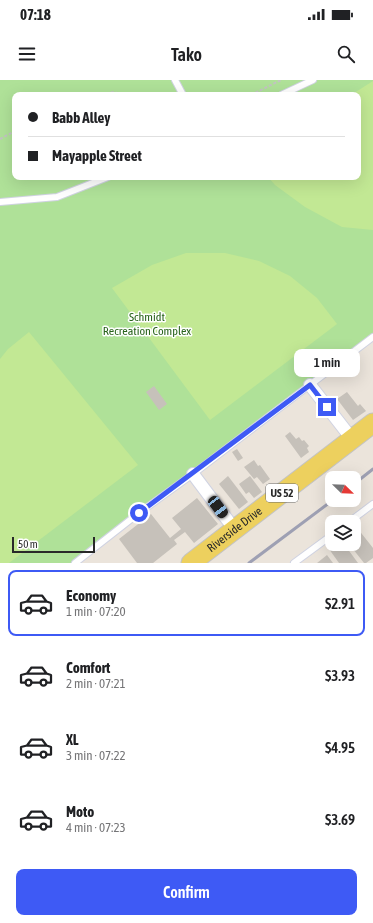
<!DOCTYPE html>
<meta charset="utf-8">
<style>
body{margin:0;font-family:"Asap Condensed",sans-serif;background:#f6f6f6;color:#202124;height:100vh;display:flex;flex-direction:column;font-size:15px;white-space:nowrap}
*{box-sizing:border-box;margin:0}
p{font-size:13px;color:#757577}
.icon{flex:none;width:22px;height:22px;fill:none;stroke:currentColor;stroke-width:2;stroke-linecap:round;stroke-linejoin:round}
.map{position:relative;height:483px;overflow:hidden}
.drawer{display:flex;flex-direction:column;background:#fff;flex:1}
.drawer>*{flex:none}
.hud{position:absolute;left:12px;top:12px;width:349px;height:88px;border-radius:8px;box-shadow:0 4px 16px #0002;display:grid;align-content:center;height:88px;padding:0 16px;background:#fff}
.needle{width:26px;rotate:113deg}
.fabs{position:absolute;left:325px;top:391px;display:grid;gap:8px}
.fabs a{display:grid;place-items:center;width:36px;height:36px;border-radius:8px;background:#fff;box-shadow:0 4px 16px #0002;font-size:20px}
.scale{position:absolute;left:12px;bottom:10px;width:83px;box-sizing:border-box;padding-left:4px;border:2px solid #292929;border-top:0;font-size:11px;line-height:14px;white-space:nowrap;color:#292929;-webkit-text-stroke:3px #fff;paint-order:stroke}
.end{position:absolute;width:18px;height:18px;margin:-9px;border:5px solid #3e5af5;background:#fff;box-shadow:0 0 0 2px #fff}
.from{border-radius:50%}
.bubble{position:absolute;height:28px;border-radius:8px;background:#fff;box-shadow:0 4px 16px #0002;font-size:13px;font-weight:600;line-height:28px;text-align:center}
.car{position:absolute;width:12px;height:24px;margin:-12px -6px;border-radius:5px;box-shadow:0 0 3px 1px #0007;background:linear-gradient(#222 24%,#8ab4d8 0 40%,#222 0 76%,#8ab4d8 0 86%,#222 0)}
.hud b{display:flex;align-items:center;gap:14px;height:38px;font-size:15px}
.hud b+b{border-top:1px solid #e0e0e0}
.hud i{width:10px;height:10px;background:#202124}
ul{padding:7px 0 0;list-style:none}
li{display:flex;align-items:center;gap:12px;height:66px;margin:0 8px 6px;padding:0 8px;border:2px solid transparent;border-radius:8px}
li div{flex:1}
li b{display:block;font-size:15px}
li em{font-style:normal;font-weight:600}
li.active{border-color:#3e5af5}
li>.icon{width:36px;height:36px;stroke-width:1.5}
.button{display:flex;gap:8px;margin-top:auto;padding:8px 16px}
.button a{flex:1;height:46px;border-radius:8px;background:#3e5af5;color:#fff;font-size:16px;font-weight:600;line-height:46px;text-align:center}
.status{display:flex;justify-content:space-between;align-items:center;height:28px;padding:0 20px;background:#fff;direction:ltr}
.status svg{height:11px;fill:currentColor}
header{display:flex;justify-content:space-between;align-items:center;height:52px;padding:0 16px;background:#fff;font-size:18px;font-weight:600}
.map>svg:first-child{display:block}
</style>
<div class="status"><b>07:18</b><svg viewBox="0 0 49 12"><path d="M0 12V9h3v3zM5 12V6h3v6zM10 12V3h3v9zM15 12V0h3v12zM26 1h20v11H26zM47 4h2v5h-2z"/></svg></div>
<header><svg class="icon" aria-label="menu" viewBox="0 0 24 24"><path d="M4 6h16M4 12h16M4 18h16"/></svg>Tako<svg class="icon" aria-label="search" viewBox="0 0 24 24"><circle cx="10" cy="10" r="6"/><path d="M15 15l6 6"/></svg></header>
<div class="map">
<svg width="373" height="483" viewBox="0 0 373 483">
<rect width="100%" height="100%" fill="#ebe4db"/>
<!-- green -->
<path fill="#afe198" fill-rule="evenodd" d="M0,0H373V257L75,483H0ZM15,15H358V97H15Z"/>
<!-- pitch -->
<g fill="#c2e894">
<polygon points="373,1 373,150 342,147 305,127 275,105 268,97 358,97 358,15 351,15"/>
<polygon points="186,173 225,173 259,181 290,196 317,218 337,244 210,340 112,208 152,185"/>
<polygon points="29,252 138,385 9,483 0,483 0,279 8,269"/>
</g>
<!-- building -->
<g fill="#c6c1ba">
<polygon points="154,306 167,324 159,330 146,312"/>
<polygon points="347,312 358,326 360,324 366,331 353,340 337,319"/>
<polygon points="290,352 296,359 299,357 302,361 304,360 309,366 307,368 309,372 301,378 285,356"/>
<polygon points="237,369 243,378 238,381 232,372"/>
<polygon points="254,380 258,386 260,385 270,399 263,404 257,397 254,399 244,387"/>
<polygon points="228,396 248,422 239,429 219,404"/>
<polygon points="250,396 262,412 254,418 249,412 246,414 239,404"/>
<polygon points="197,418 218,444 194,463 185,452 174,460 177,464 153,483 137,483 119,459 151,434 170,458 181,449 172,438"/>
<polygon points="358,449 373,468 373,478 366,483 364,483 349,464 354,464 354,452"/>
<polygon points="337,464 344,464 358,483 339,483 329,469"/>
<polygon points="327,475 333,483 317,483"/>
</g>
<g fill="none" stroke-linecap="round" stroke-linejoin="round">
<defs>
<g id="service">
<polyline points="175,0 183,15"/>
<polyline points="281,15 313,0"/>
<polyline points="0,122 57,117 108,97"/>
<polyline points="349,442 373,424"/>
<polyline points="75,483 139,433 193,394 373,257"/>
<polyline points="294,483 332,455"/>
</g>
<g id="minor">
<polyline points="310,305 352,359"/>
<polyline points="193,394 235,450"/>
</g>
<g id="primary">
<path id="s1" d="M191,483L373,343"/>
</g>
</defs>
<!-- service casing -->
<use href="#service" stroke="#d0d3e2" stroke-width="8"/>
<!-- minor casing -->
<use href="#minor" stroke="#d0d3e2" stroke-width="14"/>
<!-- primary casing -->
<use href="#primary" stroke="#c3c3c3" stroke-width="21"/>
<!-- path -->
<g stroke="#c3c3c3" stroke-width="2" stroke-dasharray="3 2" stroke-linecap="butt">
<polyline points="96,15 114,12 123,15"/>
<polyline points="251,15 281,0"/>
<polyline points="0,59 15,51"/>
</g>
<!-- service -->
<use href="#service" stroke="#fff" stroke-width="6"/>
<!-- minor -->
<use href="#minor" stroke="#fff" stroke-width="12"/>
<!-- primary -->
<use href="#primary" stroke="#edd05e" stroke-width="19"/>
<!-- rail -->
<g stroke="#9ea0b3" stroke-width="3">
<polyline points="354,404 373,389"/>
<polyline points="249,483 333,420"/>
</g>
</g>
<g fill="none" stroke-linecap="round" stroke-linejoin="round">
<!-- route -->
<polyline stroke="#3e5af5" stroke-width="5" points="139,433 310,305 327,327"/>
</g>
<g text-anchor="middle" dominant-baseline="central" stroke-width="3" stroke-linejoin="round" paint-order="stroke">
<!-- shield labels -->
<rect fill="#fff" stroke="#696969" stroke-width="1" x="266" y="404" width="32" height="18" rx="3"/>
<g font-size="11" font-weight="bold" fill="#292929">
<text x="282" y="413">US 52</text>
</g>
<!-- park labels -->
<g font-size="12" fill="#28631b" stroke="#fff">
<text x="147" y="237">Schmidt<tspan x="147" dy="14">Recreation Complex</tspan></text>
</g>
<!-- street labels -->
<g font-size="12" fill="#292929" stroke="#fff">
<text stroke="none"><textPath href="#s1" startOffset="55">Riverside Drive</textPath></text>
</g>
</g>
</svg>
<div class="fabs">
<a><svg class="needle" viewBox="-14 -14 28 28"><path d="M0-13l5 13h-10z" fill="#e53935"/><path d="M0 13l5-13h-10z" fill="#757577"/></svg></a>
<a><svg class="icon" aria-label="layers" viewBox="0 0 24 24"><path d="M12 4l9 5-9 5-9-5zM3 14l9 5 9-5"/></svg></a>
</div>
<div class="scale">50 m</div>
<i class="end from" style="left:139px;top:433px"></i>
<i class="end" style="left:327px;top:327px"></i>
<div class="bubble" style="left:294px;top:269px;width:66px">1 min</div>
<i class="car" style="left:218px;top:427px;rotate:143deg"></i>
<div class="hud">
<b><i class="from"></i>Babb Alley</b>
<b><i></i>Mayapple Street</b>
</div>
</div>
<section class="drawer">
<ul>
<li class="active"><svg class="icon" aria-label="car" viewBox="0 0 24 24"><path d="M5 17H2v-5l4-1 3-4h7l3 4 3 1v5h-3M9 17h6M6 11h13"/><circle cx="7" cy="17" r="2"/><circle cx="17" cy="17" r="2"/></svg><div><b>Economy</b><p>1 min · 07:20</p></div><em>$2.91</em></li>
<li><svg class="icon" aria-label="car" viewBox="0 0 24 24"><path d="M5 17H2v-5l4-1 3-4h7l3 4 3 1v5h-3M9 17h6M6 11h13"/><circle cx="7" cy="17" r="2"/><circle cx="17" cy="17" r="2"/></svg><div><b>Comfort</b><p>2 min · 07:21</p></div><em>$3.93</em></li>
<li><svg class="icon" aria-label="car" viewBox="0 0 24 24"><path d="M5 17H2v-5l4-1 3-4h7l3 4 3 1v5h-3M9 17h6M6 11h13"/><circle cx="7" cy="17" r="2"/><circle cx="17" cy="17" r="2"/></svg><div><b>XL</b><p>3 min · 07:22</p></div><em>$4.95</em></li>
<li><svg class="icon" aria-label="car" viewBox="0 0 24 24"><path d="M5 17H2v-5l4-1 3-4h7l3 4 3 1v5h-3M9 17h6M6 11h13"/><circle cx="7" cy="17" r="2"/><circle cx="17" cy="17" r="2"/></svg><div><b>Moto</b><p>4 min · 07:23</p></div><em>$3.69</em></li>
</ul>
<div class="button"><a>Confirm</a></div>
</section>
